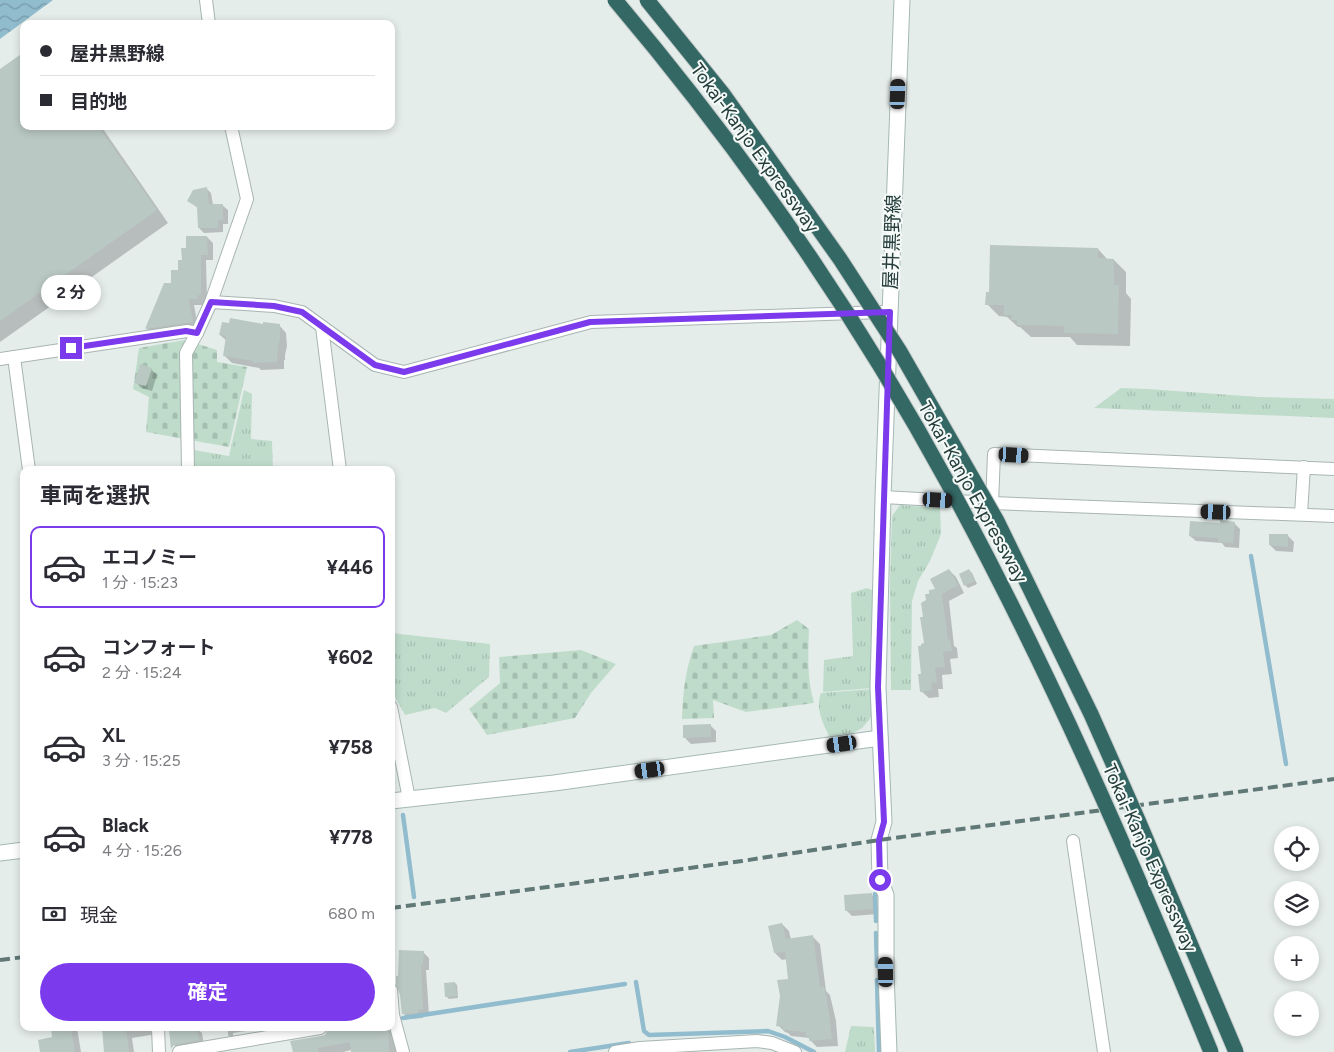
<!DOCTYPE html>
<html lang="ja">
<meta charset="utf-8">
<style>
body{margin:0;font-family:Figtree,"Noto Sans JP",sans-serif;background:#f2f2f3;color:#2b2b33;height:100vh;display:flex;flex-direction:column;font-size:19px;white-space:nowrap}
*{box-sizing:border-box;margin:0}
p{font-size:16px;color:#7c7c81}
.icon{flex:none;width:28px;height:28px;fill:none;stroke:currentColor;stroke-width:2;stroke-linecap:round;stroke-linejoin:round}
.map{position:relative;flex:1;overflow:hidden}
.drawer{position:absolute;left:20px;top:466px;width:375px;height:565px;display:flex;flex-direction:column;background:#fff;border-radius:10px;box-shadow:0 2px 8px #0003}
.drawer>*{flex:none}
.hud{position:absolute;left:20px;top:20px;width:375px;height:110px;border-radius:10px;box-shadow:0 2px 8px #0003;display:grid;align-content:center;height:110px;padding:0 20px;background:#fff}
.fabs{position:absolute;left:1274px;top:826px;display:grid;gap:10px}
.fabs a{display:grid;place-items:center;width:45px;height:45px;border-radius:50%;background:#fff;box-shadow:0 2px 8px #0003;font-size:25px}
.end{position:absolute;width:22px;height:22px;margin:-11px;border:6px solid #7c3aed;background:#fff;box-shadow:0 0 0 2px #fff}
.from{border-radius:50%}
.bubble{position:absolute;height:35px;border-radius:18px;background:#fff;box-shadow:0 2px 8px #0003;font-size:16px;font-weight:700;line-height:35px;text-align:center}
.car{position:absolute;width:15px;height:30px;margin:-15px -8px;border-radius:6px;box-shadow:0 0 4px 1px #0007;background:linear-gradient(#222 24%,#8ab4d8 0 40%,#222 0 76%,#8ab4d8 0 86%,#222 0)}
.hud b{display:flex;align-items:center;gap:18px;height:48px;font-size:19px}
.hud b+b{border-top:1px solid #e1e1e2}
.hud i{width:12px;height:12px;background:#2b2b33}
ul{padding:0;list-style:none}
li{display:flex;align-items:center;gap:15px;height:82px;margin:0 10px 8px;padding:0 10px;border:2px solid transparent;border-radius:10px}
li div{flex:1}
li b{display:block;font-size:19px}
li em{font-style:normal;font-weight:700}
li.selected{border-color:#7c3aed}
li>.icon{width:45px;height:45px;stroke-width:1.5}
h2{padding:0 20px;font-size:22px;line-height:60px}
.pay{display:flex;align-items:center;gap:12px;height:55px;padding:0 20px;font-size:19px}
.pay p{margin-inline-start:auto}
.primary-button{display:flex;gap:10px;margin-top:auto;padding:10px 20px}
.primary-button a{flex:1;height:58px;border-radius:30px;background:#7c3aed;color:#fff;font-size:20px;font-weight:700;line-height:58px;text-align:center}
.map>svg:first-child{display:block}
</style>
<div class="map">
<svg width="1334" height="1052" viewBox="0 0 1334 1052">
<defs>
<pattern id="grass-tufts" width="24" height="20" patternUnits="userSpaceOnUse" patternTransform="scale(1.25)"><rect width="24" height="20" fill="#bfdccb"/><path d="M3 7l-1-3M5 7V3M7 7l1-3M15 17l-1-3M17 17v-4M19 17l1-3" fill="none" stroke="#a4beaf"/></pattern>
<pattern id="cemetery-stones" width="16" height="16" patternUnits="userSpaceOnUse" patternTransform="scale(1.25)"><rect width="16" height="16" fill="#bfdccb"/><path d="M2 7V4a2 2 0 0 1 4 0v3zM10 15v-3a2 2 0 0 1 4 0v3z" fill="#a4beaf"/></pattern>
<pattern id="water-waves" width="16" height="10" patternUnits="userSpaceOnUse" patternTransform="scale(1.25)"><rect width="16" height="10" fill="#91bcce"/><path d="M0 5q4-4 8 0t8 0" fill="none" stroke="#769aa8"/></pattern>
</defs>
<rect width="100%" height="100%" fill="#e5edeb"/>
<!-- grass -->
<g fill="url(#grass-tufts)">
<polygon points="1121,388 1148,389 1259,397 1334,399 1334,418 1094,408"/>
<polygon points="244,390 252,394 251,439 272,441 273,470 195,470 194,450 229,456"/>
<polygon points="900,505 940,508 941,534 930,561 918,581 912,601 911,690 891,690 890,583 892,516"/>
<polygon points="867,588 872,590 873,688 823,692 824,660 853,656 851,593"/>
<polygon points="391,633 490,644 489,677 446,713 435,708 405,715 391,690"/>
<path d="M873,689V713L869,720L862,728L853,733L829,736C823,723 815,708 821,693Z"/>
<polygon points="851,1026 874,1027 875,1052 845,1052"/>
</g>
<!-- cemetery -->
<g fill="url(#cemetery-stones)">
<polygon points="185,340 217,350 217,362 247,367 229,447 146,432 149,397 133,389 139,348"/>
<path d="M797,620L809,629C808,654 807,679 814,703L746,712L713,700L714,718L682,719C683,692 685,672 694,646L771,635Z"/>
<polygon points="581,650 616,664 591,693 575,718 487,735 469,709 500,683 499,657"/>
</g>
<!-- water -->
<polygon fill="url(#water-waves)" points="0,0 53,0 0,39"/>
<!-- shadow -->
<g fill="#0003">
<polygon points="0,70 24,126 101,126 168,223 0,342"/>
<polygon points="206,188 211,193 213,205 222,205 228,210 228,224 223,224 223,232 204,233 199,228 199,209 189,201"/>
<polygon points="207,237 213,243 213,260 206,260 207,300 204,300 204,305 194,305 198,327 152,334 147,329 165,285 172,284 179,271 187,249"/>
<polygon points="1098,249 1108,260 1114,260 1126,272 1126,293 1131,299 1130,346 1077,345 1070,337 1031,337 1020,327 1018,327 1007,317 999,316 987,304"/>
<polygon points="264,325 279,325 286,333 287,346 285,355 285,360 284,360 284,369 261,370 259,368 232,363 225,356 227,341 220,335"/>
<polygon points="151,369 157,375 152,391 141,388 136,382"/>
<polygon points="1234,523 1240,529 1239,548 1225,547 1222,543 1196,541 1190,536 1221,525"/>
<polygon points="1288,536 1294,542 1293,552 1276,551 1270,545"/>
<polygon points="949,570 956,577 964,593 949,601 954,646 957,648 958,658 950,659 952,674 942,675 943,689 938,689 939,697 929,698 921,691 925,644 925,618 927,601 931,595 937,590"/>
<polygon points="969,570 972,573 977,584 968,588 966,586 960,574"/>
<polygon points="710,725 716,731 716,742 691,744 685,738"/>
<polygon points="871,894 877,900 878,914 852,916 846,910"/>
<polygon points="782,924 789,931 791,940 813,937 820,944 826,991 830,995 836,1021 838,1046 817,1047 811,1041 810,1038 791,1036 788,1033 785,1032 778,1025 789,980 787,959 782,960 775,953"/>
<polygon points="423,952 429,958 429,970 426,970 429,1015 423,1015 423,1018 409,1019 403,1013"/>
<polygon points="455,983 457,985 458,998 449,999 446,996"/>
<polygon points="52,1028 77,1028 81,1052 41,1052 54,1038"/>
<polygon points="104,1028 155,1028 156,1034 132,1038 134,1052 106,1052"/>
<polygon points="196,1028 202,1033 204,1045 178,1049 172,1043 170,1031"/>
<polygon points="228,1028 267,1028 233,1033 233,1036 287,1028 236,1042 228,1035"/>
<polygon points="340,1028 387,1028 395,1035 396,1052 351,1052 351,1050 343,1052 294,1052 326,1036 340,1030"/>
</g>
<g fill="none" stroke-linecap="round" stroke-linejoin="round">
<!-- stream -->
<g stroke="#91bcce" stroke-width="4.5">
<polyline points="1251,556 1286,764"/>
<polyline points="403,815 414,897"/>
<polyline points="875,894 876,921"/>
<polyline points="876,933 877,966"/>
<polyline points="877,980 879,1052"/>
<polyline points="636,982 644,1031 649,1035 768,1031 785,1037 814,1052"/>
<polyline points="403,1018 625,984"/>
<polyline points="570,1052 629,1043"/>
</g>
</g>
<!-- building -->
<g fill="#bac8c4">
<polygon points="24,52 24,126 98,126 157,210 0,321 0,69"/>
<polygon points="207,187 209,204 223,204 223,220 218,220 218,228 198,228 197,207 187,201 193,190"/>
<polygon points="186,236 207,236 208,255 201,255 201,295 198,295 198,299 189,299 193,322 145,329 164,283 171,283 171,270 178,270 178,260 182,260 181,248 186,248"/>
<polygon points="990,245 1098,248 1098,258 1114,259 1114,285 1119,285 1118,334 1064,333 1064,326 1017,325 1017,320 1011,320 1012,315 1004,315 1004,305 985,305 986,292 989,292"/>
<polygon points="230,318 263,324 263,322 280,324 280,338 278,348 278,353 277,354 277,362 253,363 253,361 223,356 226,336 219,335 222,322 229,323"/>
<polygon points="140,364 152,368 146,386 134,383"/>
<polygon points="1220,520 1235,522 1233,543 1218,542 1218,538 1189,536 1190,521 1220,523"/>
<polygon points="1269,534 1288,534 1288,547 1269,545"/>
<polygon points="949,569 958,585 942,594 948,640 950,639 952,651 943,652 945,667 935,668 937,682 931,683 932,690 920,692 918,674 921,674 918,646 921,646 921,644 924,643 920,617 923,617 921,603 926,600 925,594 929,594 929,590 935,589 930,579"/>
<polygon points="969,569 975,581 964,586 959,574"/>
<polygon points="711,724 711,737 683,738 683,725"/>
<polygon points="872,893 873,909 845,911 844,895"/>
<polygon points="782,923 786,939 813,935 820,987 824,986 829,1013 832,1039 809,1041 809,1036 806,1036 806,1032 783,1030 783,1027 776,1026 780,996 777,980 788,979 785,952 774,953 768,926"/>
<polygon points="399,950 424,951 423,965 421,965 423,1009 418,1010 418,1013 402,1014 400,995 396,984 396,976 398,976"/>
<polygon points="455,982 457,996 445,997 444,983"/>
<polygon points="51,1028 71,1028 75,1052 40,1052 38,1040 52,1037"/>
<polygon points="102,1028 126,1028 129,1052 104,1052"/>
<polygon points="186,1028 197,1028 199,1040 178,1044 173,1046 171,1049 169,1030"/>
<polygon points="365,1028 388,1028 389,1052 351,1052 350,1042 318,1048 319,1052 293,1052 290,1041 321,1036 325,1035 327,1031 336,1029 336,1030"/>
</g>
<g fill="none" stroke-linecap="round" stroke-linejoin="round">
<defs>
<g id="street">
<polyline points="206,0 209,24"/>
<polyline points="211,302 274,306 302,312 375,365 404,372 591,322 883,312"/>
<polyline points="322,327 340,470"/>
<polyline points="14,357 29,470"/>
<polyline points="0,359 187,331 197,333"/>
<polyline points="188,470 186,353 197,333 211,302 247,199 231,126"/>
<polyline points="883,497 992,503 1334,516"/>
<polyline points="992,503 994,454 1334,469"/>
<polyline points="1301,514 1304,467"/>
<polyline points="391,707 409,799"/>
<polyline points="1073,841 1104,1052"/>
<polyline points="391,990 393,1015 403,1052"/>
<polyline points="158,1028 159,1052"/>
<polyline points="179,1052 320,1028"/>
<polyline points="615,1052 640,1048 757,1041 772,1043 795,1052"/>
</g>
<g id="secondary">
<polyline points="391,801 554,783 880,738"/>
<polyline points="0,853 24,850"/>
<polyline points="889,1052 886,972 886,895 880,880 879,840 884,822 878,687 883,497 902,0"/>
</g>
</defs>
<!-- street casing -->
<use href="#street" stroke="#a8b5b3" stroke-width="14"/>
<!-- secondary casing -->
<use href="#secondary" stroke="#a4b8b4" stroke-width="17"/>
<!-- street -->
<use href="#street" stroke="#fff" stroke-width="12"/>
<!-- secondary -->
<use href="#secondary" stroke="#fff" stroke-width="15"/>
<!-- rail -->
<g stroke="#607976" stroke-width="4" stroke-dasharray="10 5" stroke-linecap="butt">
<polyline points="391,908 742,861 879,840 1334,779"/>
<polyline points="0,960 24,957"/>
</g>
<defs>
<g id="highway-bridge">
<path d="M615,0C742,150 856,314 950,487C1049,669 1132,860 1211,1052"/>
<polyline points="647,0 723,94 840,259 899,350 997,521 1091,714 1138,820 1236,1052"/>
</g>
</defs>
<!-- highway-bridge casing -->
<use href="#highway-bridge" stroke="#c2c9c8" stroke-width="17" stroke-linecap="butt"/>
<!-- highway-bridge -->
<use href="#highway-bridge" stroke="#336865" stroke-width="15"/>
</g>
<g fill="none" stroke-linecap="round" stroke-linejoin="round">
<!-- route -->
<polyline stroke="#7c3aed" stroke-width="6" points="71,348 186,331 197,333 211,302 274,306 302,312 375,365 404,372 590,322 890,312 878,687 884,822 879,840 880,880"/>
</g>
<g text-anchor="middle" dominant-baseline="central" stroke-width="4" stroke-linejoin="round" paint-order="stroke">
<!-- street labels -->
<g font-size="19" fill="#253e3b" stroke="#f5faf8">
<text transform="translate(755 148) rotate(54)">Tokai-Kanjo Expressway</text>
<text transform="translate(892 242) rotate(-88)">屋井黒野線</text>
<text transform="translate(973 492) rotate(61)">Tokai-Kanjo Expressway</text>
<text transform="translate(1150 858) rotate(66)">Tokai-Kanjo Expressway</text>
</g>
</g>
</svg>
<div class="fabs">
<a><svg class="icon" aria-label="locate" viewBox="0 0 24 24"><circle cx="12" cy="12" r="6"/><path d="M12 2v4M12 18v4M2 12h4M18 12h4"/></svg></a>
<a><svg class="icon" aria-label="layers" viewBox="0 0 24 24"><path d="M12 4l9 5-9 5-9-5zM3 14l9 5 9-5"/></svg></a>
<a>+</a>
<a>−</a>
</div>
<i class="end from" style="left:880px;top:880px"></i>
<i class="end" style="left:71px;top:348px"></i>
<div class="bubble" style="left:41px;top:275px;width:60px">2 分</div>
<i class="car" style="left:898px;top:94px;rotate:2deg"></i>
<i class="car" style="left:1014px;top:455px;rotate:93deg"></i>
<i class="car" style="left:938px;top:500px;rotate:93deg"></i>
<i class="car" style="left:1216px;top:512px;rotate:272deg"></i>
<i class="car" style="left:842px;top:744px;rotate:262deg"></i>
<i class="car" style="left:650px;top:770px;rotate:262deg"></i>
<i class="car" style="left:886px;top:972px;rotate:359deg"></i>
<div class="hud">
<b><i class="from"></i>屋井黒野線</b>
<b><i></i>目的地</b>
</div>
<section class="drawer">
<h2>車両を選択</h2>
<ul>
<li class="selected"><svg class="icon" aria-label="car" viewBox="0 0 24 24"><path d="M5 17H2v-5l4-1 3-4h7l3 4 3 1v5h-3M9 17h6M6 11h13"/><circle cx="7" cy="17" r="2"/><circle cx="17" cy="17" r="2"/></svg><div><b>エコノミー</b><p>1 分 · 15:23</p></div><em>¥446</em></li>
<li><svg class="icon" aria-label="car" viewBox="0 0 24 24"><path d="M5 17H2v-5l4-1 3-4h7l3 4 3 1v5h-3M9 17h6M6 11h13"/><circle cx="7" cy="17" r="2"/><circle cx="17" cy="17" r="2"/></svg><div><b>コンフォート</b><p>2 分 · 15:24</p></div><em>¥602</em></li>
<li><svg class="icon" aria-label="car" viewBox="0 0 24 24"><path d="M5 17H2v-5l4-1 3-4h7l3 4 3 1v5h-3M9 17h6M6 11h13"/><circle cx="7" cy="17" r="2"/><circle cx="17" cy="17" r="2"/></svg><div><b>XL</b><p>3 分 · 15:25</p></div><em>¥758</em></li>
<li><svg class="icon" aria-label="car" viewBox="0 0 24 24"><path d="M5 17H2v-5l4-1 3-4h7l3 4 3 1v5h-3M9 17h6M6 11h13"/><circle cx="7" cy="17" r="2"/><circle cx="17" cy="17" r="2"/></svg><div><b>Black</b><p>4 分 · 15:26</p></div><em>¥778</em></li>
</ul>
<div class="pay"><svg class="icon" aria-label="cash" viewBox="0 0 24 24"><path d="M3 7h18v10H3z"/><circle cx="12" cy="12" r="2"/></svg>現金<p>680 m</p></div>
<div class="primary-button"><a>確定</a></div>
</section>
</div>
